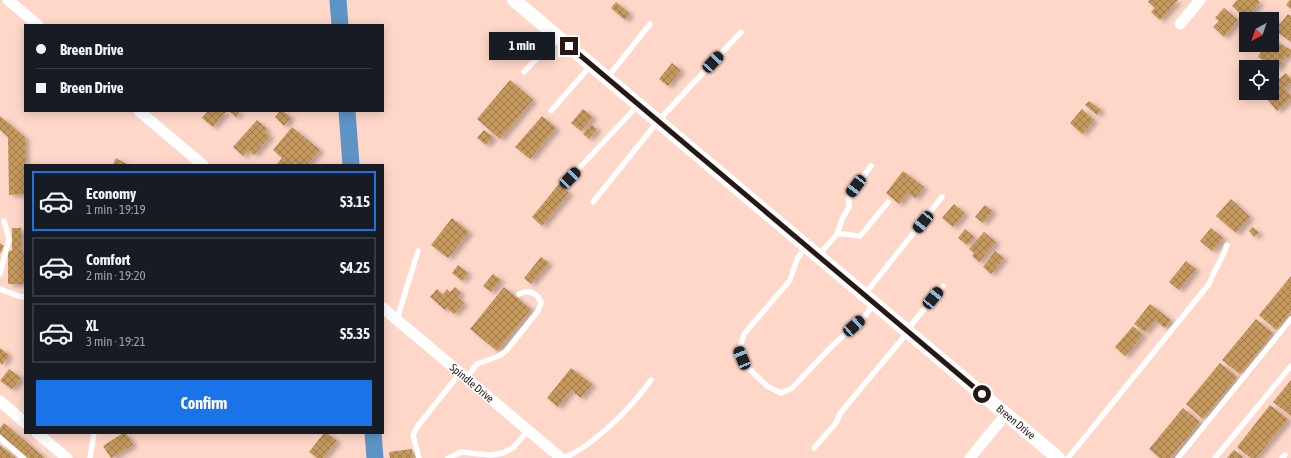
<!DOCTYPE html>
<meta charset="utf-8">
<style>
body{margin:0;font-family:"Asap Condensed",sans-serif;background:#20242c;color:#f1f3f6;height:100vh;display:flex;flex-direction:column;font-size:15px;white-space:nowrap}
*{box-sizing:border-box;margin:0}
p{font-size:13px;color:#9ea1a6}
.icon{flex:none;width:22px;height:22px;fill:none;stroke:currentColor;stroke-width:2;stroke-linecap:round;stroke-linejoin:round}
.map{position:relative;flex:1;overflow:hidden}
.details{position:absolute;left:24px;top:164px;width:360px;height:270px;display:flex;flex-direction:column;background:#171b24;border-radius:0px;box-shadow:0 2px 10px #0003}
.details>*{flex:none}
.guide{position:absolute;left:24px;top:24px;width:360px;height:88px;border-radius:0px;box-shadow:0 2px 10px #0003;display:grid;align-content:center;height:88px;padding:0 12px;background:#171b24}
.needle{width:26px;rotate:220deg}
.buttons{position:absolute;left:1239px;top:12px;display:grid;gap:8px}
.buttons a{display:grid;place-items:center;width:40px;height:40px;border-radius:0px;background:#171b24;box-shadow:0 2px 10px #0003;font-size:20px}
.end{position:absolute;width:18px;height:18px;margin:-9px;border:5px solid #261914;background:#fff;box-shadow:0 0 0 2px #fff}
.from{border-radius:50%}
.bubble{position:absolute;height:28px;border-radius:0px;background:#171b24;box-shadow:0 2px 10px #0003;font-size:13px;font-weight:700;line-height:28px;text-align:center}
.car{position:absolute;width:12px;height:24px;margin:-12px -6px;border-radius:5px;box-shadow:0 0 3px 1px #0007;background:linear-gradient(#222 24%,#8ab4d8 0 40%,#222 0 76%,#8ab4d8 0 86%,#222 0)}
.guide b{display:flex;align-items:center;gap:14px;height:38px;font-size:15px}
.guide b+b{border-top:1px solid #363941}
.guide i{width:10px;height:10px;background:#f1f3f6}
ul{padding:7px 0 0;list-style:none}
li{display:flex;align-items:center;gap:12px;height:60px;margin:0 8px 6px;padding:0 4px;border:2px solid #363941;border-radius:0px}
li div{flex:1}
li b{display:block;font-size:15px}
li em{font-style:normal;font-weight:700}
li.active{border-color:#1a73e8}
li>.icon{width:36px;height:36px;stroke-width:1.5}
.cta{display:flex;gap:8px;margin-top:auto;padding:8px 12px}
.cta a{flex:1;height:46px;border-radius:0px;background:#1a73e8;color:#fff;font-size:16px;font-weight:700;line-height:46px;text-align:center}
.map>svg:first-child{display:block}
</style>
<div class="map">
<svg width="1291" height="458" viewBox="0 0 1291 458">
<defs>
<pattern id="building-cross-hatch" width="8" height="8" patternUnits="userSpaceOnUse"><rect width="8" height="8" fill="#c5985d"/><path d="M0 0l8 8M0 8l8-8" fill="none" stroke="#a07b4c"/></pattern>
<filter id="shadow"><feDropShadow dx="4.5" dy="2.5" stdDeviation="2" flood-color="#0004"/></filter>
</defs>
<rect width="100%" height="100%" fill="#fed7c9"/>
<g fill="none" stroke-linecap="round" stroke-linejoin="round">
<!-- river -->
<g stroke="#5d94c5" stroke-width="17">
<polyline points="338,0 340,25"/>
<polyline points="347,111 351,165"/>
<polyline points="373,433 375,458"/>
</g>
</g>
<!-- building -->
<g fill="url(#building-cross-hatch)" filter="url(#shadow)">
<polygon points="1149,0 1178,0 1160,20 1151,12 1155,8 1148,2"/>
<polygon points="1237,0 1258,0 1260,2 1246,19 1232,6"/>
<polygon points="1290,0 1291,0 1291,9 1286,5"/>
<polygon points="616,2 630,14 625,20 611,8"/>
<polygon points="1224,8 1238,20 1224,37 1213,27 1219,21 1215,18"/>
<polygon points="1288,14 1291,16 1291,42 1272,28 1272,25 1275,20 1280,24"/>
<polygon points="1272,39 1291,50 1291,53 1288,58 1285,56 1278,69 1258,57 1265,45 1272,45"/>
<polygon points="672,63 681,70 668,86 659,79"/>
<polygon points="1286,73 1291,79 1291,83 1285,89 1291,96 1291,98 1277,111 1263,94 1264,93 1272,93 1272,85"/>
<polygon points="510,80 533,100 500,139 477,119"/>
<polygon points="1089,101 1101,110 1097,115 1085,105"/>
<polygon points="583,109 593,117 581,131 571,123"/>
<polygon points="1082,109 1094,120 1082,134 1070,123"/>
<polygon points="208,111 227,111 213,127 202,118"/>
<polygon points="229,111 240,111 236,117"/>
<polygon points="280,111 283,111 291,118 284,126 275,117"/>
<polygon points="0,116 25,137 25,194 9,195 8,137 0,130"/>
<polygon points="542,116 556,128 530,159 515,147"/>
<polygon points="257,120 267,129 265,132 270,136 254,155 248,150 243,156 233,147"/>
<polygon points="591,124 597,129 589,139 583,134"/>
<polygon points="292,127 320,150 307,165 297,165 294,162 292,165 276,165 282,158 273,150"/>
<polygon points="484,130 493,137 486,145 477,138"/>
<polygon points="116,158 128,165 113,165"/>
<polygon points="903,171 924,187 915,198 908,193 899,204 886,193"/>
<polygon points="559,184 569,193 542,226 532,217"/>
<polygon points="1231,199 1250,217 1236,233 1216,216"/>
<polygon points="954,204 965,213 953,227 942,218"/>
<polygon points="985,205 993,211 983,223 975,217"/>
<polygon points="452,218 469,232 448,258 431,245"/>
<polygon points="1253,227 1259,233 1254,237 1249,231"/>
<polygon points="12,228 21,228 21,251 25,251 25,284 8,284 8,251 12,251"/>
<polygon points="1211,228 1223,238 1212,251 1200,241"/>
<polygon points="965,229 974,237 967,245 958,238"/>
<polygon points="984,232 996,242 979,262 972,256 974,253 969,249"/>
<polygon points="0,243 4,246 0,254"/>
<polygon points="995,251 1004,258 991,274 983,267"/>
<polygon points="541,257 549,263 531,284 524,278"/>
<polygon points="1186,261 1196,269 1179,290 1169,282"/>
<polygon points="458,265 468,273 462,281 452,273"/>
<polygon points="493,274 501,280 491,292 483,286"/>
<polygon points="1291,276 1291,311 1276,330 1259,315"/>
<polygon points="455,287 461,293 457,297 464,303 454,314 447,308 445,310 430,297 437,289 443,295 447,289 450,292"/>
<polygon points="504,287 531,309 497,351 470,329"/>
<polygon points="1150,304 1171,320 1165,328 1155,320 1145,332 1134,324"/>
<polygon points="1256,319 1273,333 1240,374 1222,360"/>
<polygon points="1133,326 1143,335 1125,356 1115,347"/>
<polygon points="0,348 9,355 2,365 0,363"/>
<polygon points="1220,363 1237,377 1203,419 1186,404"/>
<polygon points="571,368 592,384 581,398 571,390 558,407 547,398"/>
<polygon points="9,369 21,378 12,389 0,381"/>
<polygon points="1291,380 1291,416 1273,402"/>
<polygon points="1270,405 1288,419 1256,458 1251,458 1237,447"/>
<polygon points="1183,408 1200,422 1170,458 1160,458 1149,449"/>
<polygon points="4,423 45,458 28,458 0,434 0,428"/>
<polygon points="123,433 126,433 133,445 111,458 103,446"/>
<polygon points="324,433 327,433 337,441 323,458 317,458 309,452"/>
<polygon points="0,445 16,458 0,458"/>
<polygon points="412,449 413,458 390,458 389,452"/>
<polygon points="1234,450 1244,458 1227,458"/>
</g>
<g fill="none" stroke-linecap="round" stroke-linejoin="round">
<!-- service -->
<g stroke="#fff" stroke-width="5.5">
<polyline points="524,72 557,37"/>
<polyline points="607,78 650,24"/>
<polyline points="551,111 591,65"/>
<polyline points="570,178 638,105"/>
<polyline points="593,202 658,121 741,32"/>
<polyline points="837,234 842,219 849,207 849,196 871,166"/>
<polyline points="806,246 797,259 790,280 744,334 739,351 746,366 767,386 781,393 792,388 832,346 865,316 874,304"/>
<path d="M818,256L837,234C846,233 852,236 860,236L888,202"/>
<polyline points="0,274 9,239 4,221"/>
<polyline points="0,289 18,296 25,297"/>
<polyline points="864,295 942,197"/>
<polyline points="397,319 418,251"/>
<polyline points="907,330 943,286"/>
<path d="M466,378L477,364L499,356L506,351L538,311L541,303C538,293 528,289 519,294"/>
<polyline points="0,438 23,458"/>
<polyline points="814,448 836,423 841,412 908,332"/>
<polyline points="90,458 94,433"/>
<polyline points="419,458 413,435 417,427 460,373"/>
<polyline points="448,458 461,452 490,455 503,453 514,447 528,430"/>
<path d="M564,458C571,454 579,451 585,446C610,428 633,405 651,380"/>
<path d="M1068,458L1209,284C1214,270 1223,258 1227,245"/>
<polyline points="1178,458 1291,319"/>
<polyline points="1215,458 1291,366"/>
<polyline points="1282,458 1285,455"/>
</g>
<!-- minor -->
<g stroke="#fff" stroke-width="11">
<polyline points="8,0 38,25"/>
<polyline points="1180,24 1200,0"/>
<polyline points="139,111 203,165"/>
<polyline points="383,308 561,458"/>
<polyline points="0,401 25,423"/>
<polyline points="37,433 67,458"/>
<polyline points="970,458 1006,414"/>
</g>
<!-- tertiary -->
<polyline stroke="#fff" stroke-width="14" points="514,0 1058,458"/>
</g>
<g fill="none" stroke-linecap="round" stroke-linejoin="round">
<!-- route -->
<polyline stroke="#261914" stroke-width="5" points="569,46 982,394"/>
</g>
<g text-anchor="middle" dominant-baseline="central" stroke-width="3" stroke-linejoin="round" paint-order="stroke">
<!-- street labels -->
<g font-size="11" fill="#261914" stroke="#fff">
<text transform="translate(472 383) rotate(40)">Spindle Drive</text>
<text transform="translate(1016 422) rotate(40)">Breen Drive</text>
</g>
</g>
</svg>
<div class="buttons">
<a><svg class="needle" viewBox="-14 -14 28 28"><path d="M0-13l5 13h-10z" fill="#e53935"/><path d="M0 13l5-13h-10z" fill="#9ea1a6"/></svg></a>
<a><svg class="icon" aria-label="locate" viewBox="0 0 24 24"><circle cx="12" cy="12" r="6"/><path d="M12 2v4M12 18v4M2 12h4M18 12h4"/></svg></a>
</div>
<i class="end from" style="left:982px;top:394px"></i>
<i class="end" style="left:569px;top:46px"></i>
<div class="bubble" style="left:489px;top:32px;width:66px">1 min</div>
<i class="car" style="left:713px;top:62px;rotate:43deg"></i>
<i class="car" style="left:570px;top:178px;rotate:44deg"></i>
<i class="car" style="left:856px;top:186px;rotate:217deg"></i>
<i class="car" style="left:923px;top:222px;rotate:219deg"></i>
<i class="car" style="left:933px;top:298px;rotate:39deg"></i>
<i class="car" style="left:854px;top:326px;rotate:48deg"></i>
<i class="car" style="left:742px;top:358px;rotate:338deg"></i>
<div class="guide">
<b><i class="from"></i>Breen Drive</b>
<b><i></i>Breen Drive</b>
</div>
<section class="details">
<ul>
<li class="active"><svg class="icon" aria-label="car" viewBox="0 0 24 24"><path d="M5 17H2v-5l4-1 3-4h7l3 4 3 1v5h-3M9 17h6M6 11h13"/><circle cx="7" cy="17" r="2"/><circle cx="17" cy="17" r="2"/></svg><div><b>Economy</b><p>1 min · 19:19</p></div><em>$3.15</em></li>
<li><svg class="icon" aria-label="car" viewBox="0 0 24 24"><path d="M5 17H2v-5l4-1 3-4h7l3 4 3 1v5h-3M9 17h6M6 11h13"/><circle cx="7" cy="17" r="2"/><circle cx="17" cy="17" r="2"/></svg><div><b>Comfort</b><p>2 min · 19:20</p></div><em>$4.25</em></li>
<li><svg class="icon" aria-label="car" viewBox="0 0 24 24"><path d="M5 17H2v-5l4-1 3-4h7l3 4 3 1v5h-3M9 17h6M6 11h13"/><circle cx="7" cy="17" r="2"/><circle cx="17" cy="17" r="2"/></svg><div><b>XL</b><p>3 min · 19:21</p></div><em>$5.35</em></li>
</ul>
<div class="cta"><a>Confirm</a></div>
</section>
</div>
